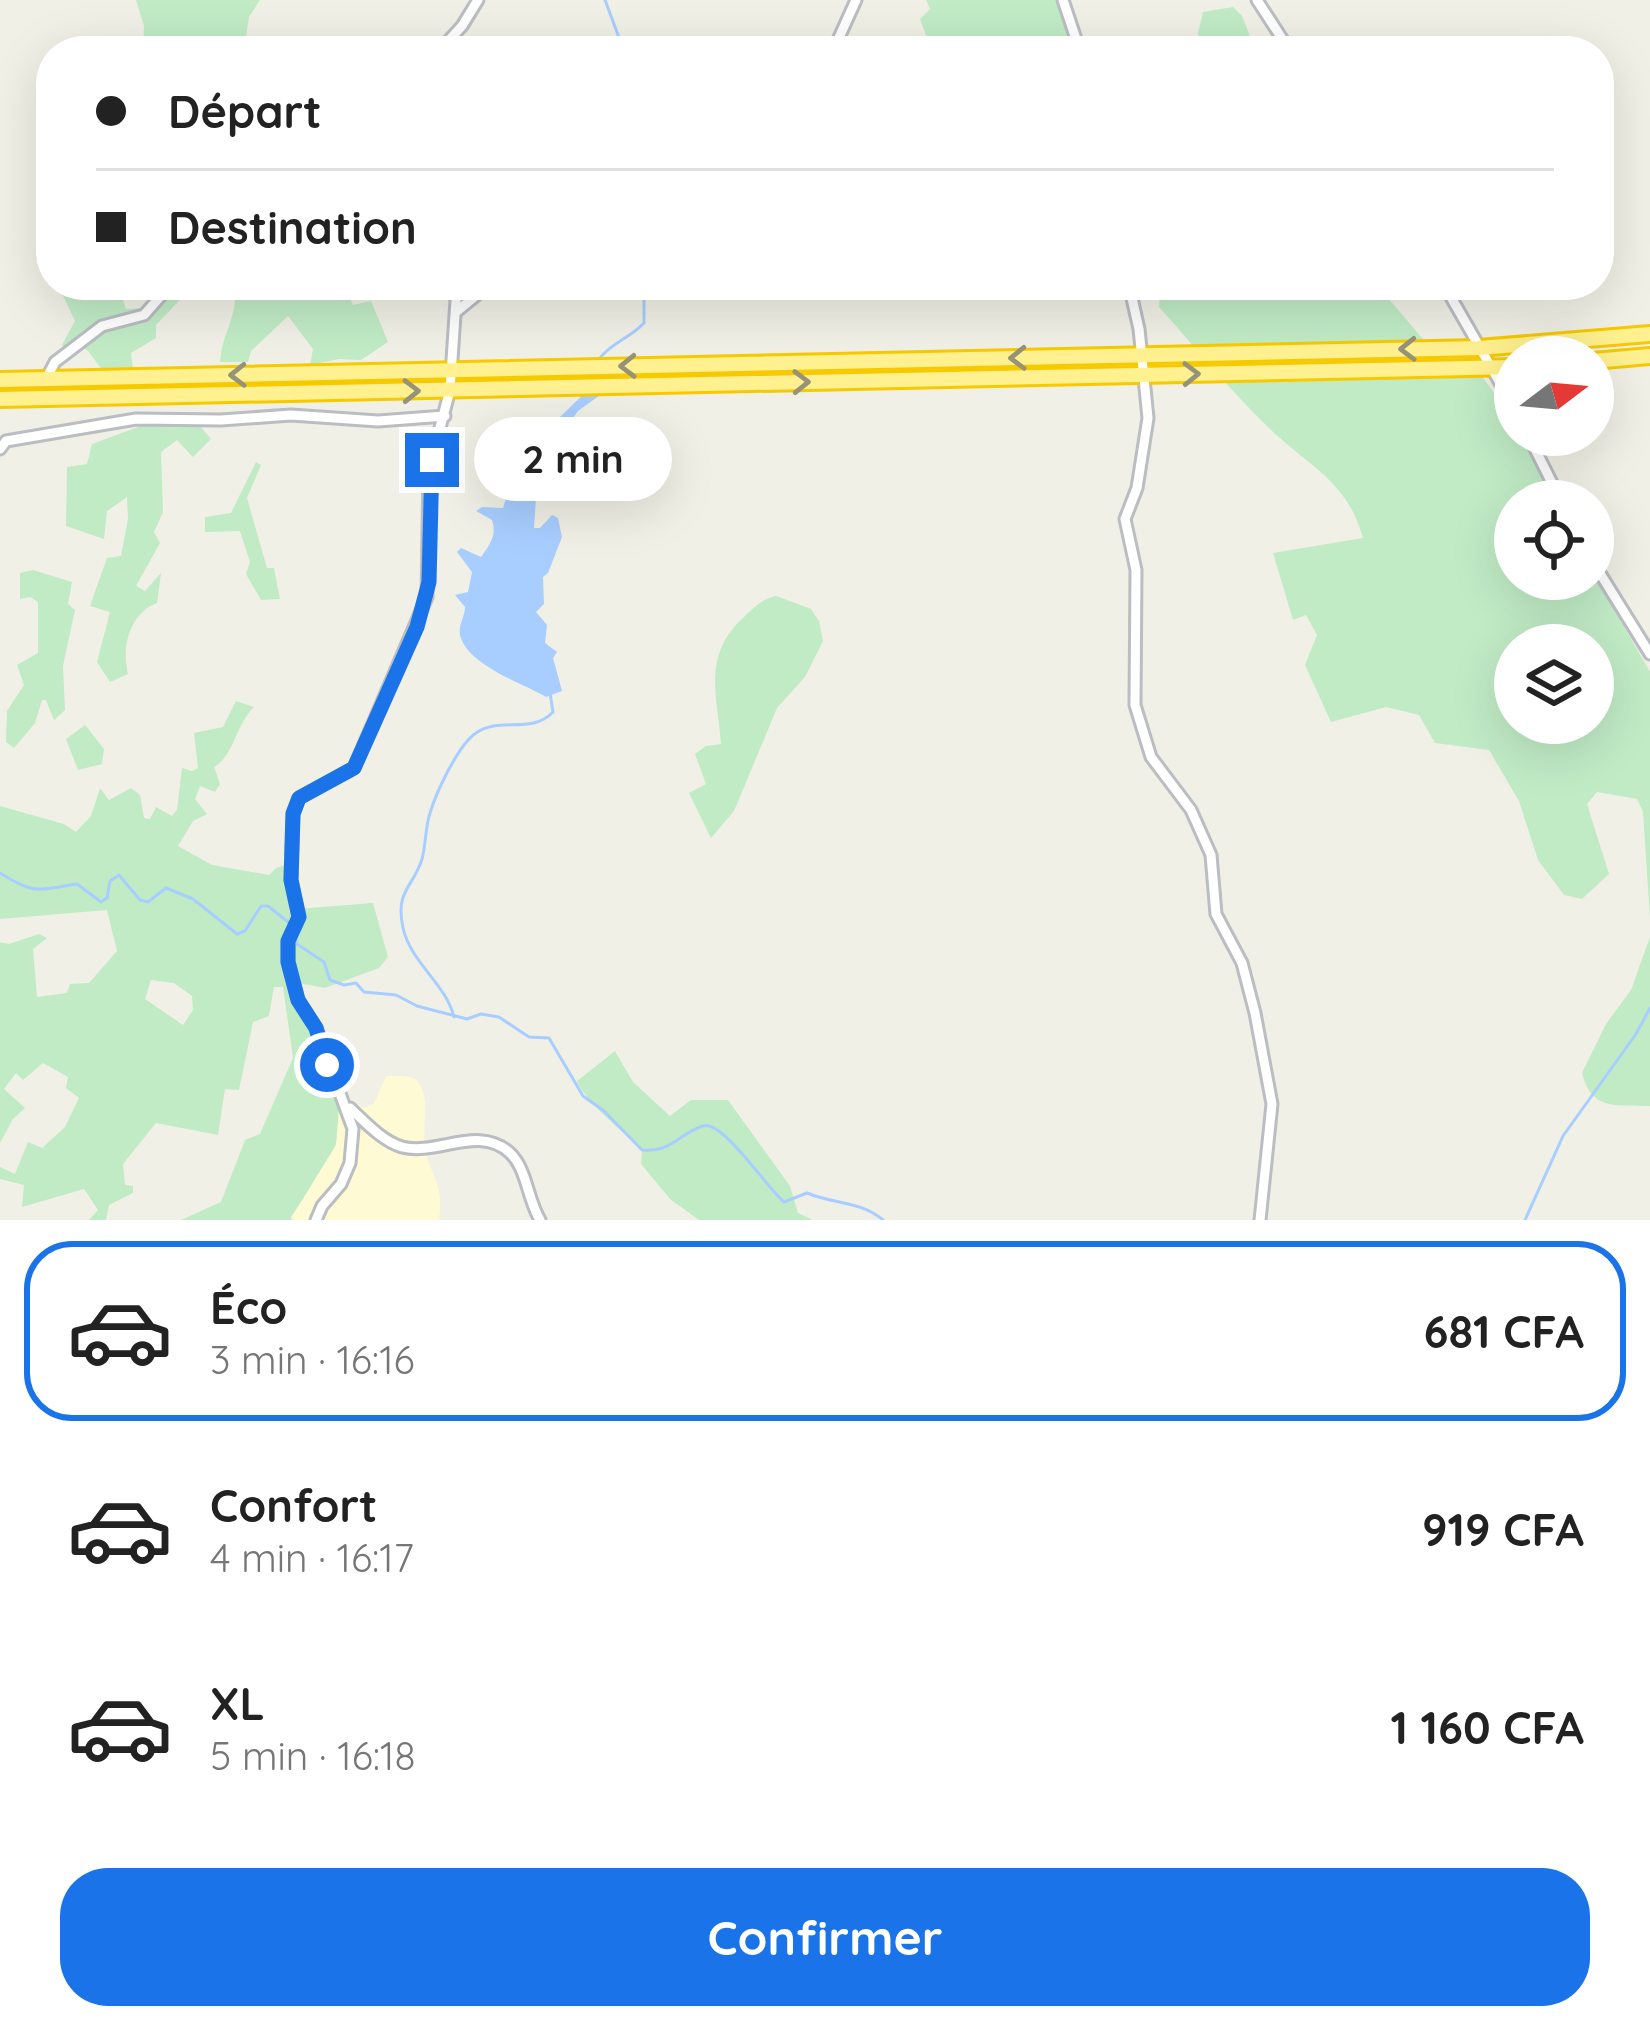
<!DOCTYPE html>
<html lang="fr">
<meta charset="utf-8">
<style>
body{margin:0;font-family:Quicksand,sans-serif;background:#f6f6f6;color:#222;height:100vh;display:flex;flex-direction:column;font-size:45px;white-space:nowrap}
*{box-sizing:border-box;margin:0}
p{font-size:39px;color:#767676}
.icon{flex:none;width:66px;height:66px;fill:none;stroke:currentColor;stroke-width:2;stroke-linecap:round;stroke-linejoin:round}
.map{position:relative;height:1220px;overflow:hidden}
.side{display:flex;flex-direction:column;background:#fff;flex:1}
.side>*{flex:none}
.banner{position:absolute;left:36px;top:36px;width:1578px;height:264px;border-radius:48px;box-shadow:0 12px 48px #0002;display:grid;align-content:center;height:264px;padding:0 60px;background:#fff}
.needle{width:78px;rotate:74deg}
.tools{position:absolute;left:1494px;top:336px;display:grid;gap:24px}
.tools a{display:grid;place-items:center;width:120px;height:120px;border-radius:50%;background:#fff;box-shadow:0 12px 48px #0002;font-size:60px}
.end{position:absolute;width:54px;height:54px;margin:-27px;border:15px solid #1a73e8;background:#fff;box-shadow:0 0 0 6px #fff}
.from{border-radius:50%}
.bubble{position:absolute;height:84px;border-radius:42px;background:#fff;box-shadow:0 12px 48px #0002;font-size:39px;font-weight:700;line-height:84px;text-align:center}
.banner b{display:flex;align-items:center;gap:42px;height:114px;font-size:45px}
.banner b+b{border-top:3px solid #e0e0e0}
.banner i{width:30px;height:30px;background:#222}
ul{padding:21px 0 0;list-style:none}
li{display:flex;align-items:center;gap:36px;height:180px;margin:0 24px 18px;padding:0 36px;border:6px solid transparent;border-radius:48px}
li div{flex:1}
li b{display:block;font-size:45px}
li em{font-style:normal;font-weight:700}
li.current{border-color:#1a73e8}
li>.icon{width:108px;height:108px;stroke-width:1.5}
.primary-button{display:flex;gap:24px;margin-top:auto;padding:24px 60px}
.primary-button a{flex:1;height:138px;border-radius:48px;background:#1a73e8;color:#fff;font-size:48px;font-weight:700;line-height:138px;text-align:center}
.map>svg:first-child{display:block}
</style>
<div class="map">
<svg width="1650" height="1220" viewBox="0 0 1650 1220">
<rect width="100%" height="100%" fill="#f1f0e6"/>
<!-- green -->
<g fill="#c0ebc5" fill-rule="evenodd">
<polygon points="136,0 260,0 249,17 244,51 143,51 144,26"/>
<polygon points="926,0 1063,0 1083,51 937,51 928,41 920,19 930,9"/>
<polygon points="1233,7 1242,16 1256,51 1200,51 1198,33 1203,12"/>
<polygon points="58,285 118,285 126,309 143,308 156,285 194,285 156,325 156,338 131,353 133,369 103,371 88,351 77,344 70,357 62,345 75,321"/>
<path d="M229,285H344L353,305L371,301L388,342L361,360L339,359L310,365L313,349L288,316L251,351L248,362H220C221,340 233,322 235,301L226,290Z"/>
<path d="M1161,285H1377L1434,352L1481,375L1515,422V435H1524L1561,501H1515V579H1593V562L1617,604L1613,607L1650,672V918L1643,812L1637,799L1597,792L1587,804L1609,874L1582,899L1564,895L1538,860L1519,801L1489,750L1435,743L1419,715L1386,707L1331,722L1305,665L1317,635L1306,615L1293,620L1273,553L1363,538C1347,479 1306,465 1267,426C1229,389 1195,347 1159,307ZM1515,645H1593V723H1515Z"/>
<path d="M170,416L184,424L195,420L211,439L193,457L177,440L161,452L163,512L154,532L160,543L136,586L145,591L161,573L157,603C130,613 121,647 128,674L110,682L97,662L110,612L90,606L107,558L121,556L128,519L127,497L107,511L104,539L66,526L67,467L87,464L92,444L149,423L162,425Z"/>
<polygon points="256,462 261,465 247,498 267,568 274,568 280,599 261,600 246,574 250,562 240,531 205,532 205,517 231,513"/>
<polygon points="33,570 72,582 68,604 75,610 63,666 65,710 54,720 46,700 42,700 35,723 14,748 6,742 7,711 24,685 17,665 38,653 38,602 30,597 20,599 20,573"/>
<path d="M776,596L811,609L819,621L823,641L805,677L777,708L734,811L711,838L689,793L706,784L695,754L706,746L721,744C717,694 702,655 744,617C754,607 762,599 776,596Z"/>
<path d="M236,701L254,707C236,724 234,756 214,767L220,784L215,792L200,786L195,799L207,814L193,821L178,846L212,865L269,875L276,868L292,863L297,909L373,903L388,957L379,968L325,988L293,982C316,1028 354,1091 336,1144C327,1170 306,1194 291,1217L293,1220H181L221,1202L245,1140L260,1134L293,1058L283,987H274L269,1016L253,1022L239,1090L225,1089L218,1135L156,1123L123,1164L125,1185L133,1186V1193L109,1205L106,1220H89L98,1210L84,1189L22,1207L24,1185L0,1179V1167L15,1174L28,1142L42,1148L65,1127L79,1098L66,1088L68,1077L43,1063L23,1080L16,1073L4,1089L25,1108L13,1119L0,1143V942L9,944L39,934L47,938L33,949L37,997L67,993L70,984L89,983L117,951L107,910L0,919V806L64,824L76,832L91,816L100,788L109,800L131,788L140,795L144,818L150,819L156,807L172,816L177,810L182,768L192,771L198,768L194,733L223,727ZM151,980L174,983L192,996L193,1010L183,1025L145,999Z"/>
<polygon points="85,725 104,749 102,764 78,770 66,739"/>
<path d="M1650,937V1106C1617,1105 1591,1111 1582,1073L1606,1024L1631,990Z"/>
<path d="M615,1051L633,1082L670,1116L691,1100H728L790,1186L798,1213L813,1220H699L670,1199L641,1164L642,1150C622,1130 587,1104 577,1081Z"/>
</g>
<!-- sand -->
<path fill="#fefad3" d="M386,1076C394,1076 409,1075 415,1079C432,1092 422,1128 425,1145C429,1177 445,1181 439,1220H293L291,1218L336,1145L340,1095L363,1108L374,1104Z"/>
<!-- water -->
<path fill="#a8ceff" d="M599,379H607V390L578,411L565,429L556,473L536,498L534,528H540L552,515L558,518L562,537L548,573L543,577L544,604L536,612L547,625L545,643L557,652L553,658L562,691L546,697C522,683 467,665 460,635C458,625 465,617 465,607L455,595L468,592L472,572L457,552L461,548L481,557C490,544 497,536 492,520L476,511L482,507L503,508L508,492L506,475L516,478L521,474L543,425L560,417Z"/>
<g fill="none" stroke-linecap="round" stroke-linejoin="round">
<!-- stream -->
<g stroke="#a8ceff" stroke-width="3">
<polyline points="605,0 624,51"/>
<path d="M599,359C612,342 629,339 644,323V285"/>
<path d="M0,873C35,895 37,890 77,884L101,902L107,898L110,881L119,875L140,900L148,902L166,888L193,899L237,934L245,931L261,906H268L293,926"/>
<path d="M295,935L297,944L324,962L330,980L344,985L356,983L364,992L396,995L417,1006L467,1019L481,1014L499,1017L529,1037L549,1038L583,1096L604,1111L642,1150C673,1152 678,1134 703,1126C722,1119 767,1188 784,1202L807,1193C833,1204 861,1201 883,1220"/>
<path d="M454,1017C446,984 411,963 403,928C395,890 413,888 422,859C426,845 425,828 430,813C436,793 458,745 476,733C500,716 531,735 553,712L550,693"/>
<polyline points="1525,1220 1563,1136 1636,1034 1650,1008"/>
</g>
<defs>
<g id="minor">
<polyline points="1063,0 1080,51"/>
<polyline points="1257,0 1290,51"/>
<polyline points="439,51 462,26 478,0"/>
<polyline points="833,51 856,0"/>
<polyline points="1129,285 1139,329 1148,418 1137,488 1125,519 1136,570 1135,705 1151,757 1191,810 1211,855 1216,914 1242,963 1255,1013 1272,1104 1260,1220"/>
<polyline points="1444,285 1515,409"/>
<polyline points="456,312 489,285"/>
<polyline points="46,379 55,362 102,326 144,315 166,290 183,285"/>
<polyline points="1528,435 1561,501"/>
<polyline points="0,449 6,441 136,419 221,420 291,415 378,421 445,416"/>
<polyline points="1593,562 1650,654"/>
<path d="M350,1108C365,1122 382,1141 402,1147C437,1156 479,1124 510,1153C527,1169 527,1198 540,1220"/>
<polyline points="316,1220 322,1206 341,1184 350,1163 353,1129 316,1028 298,1000 288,961 288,941 299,917 291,880 293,813 299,798 354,768 427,597 429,469 450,390 457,285"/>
</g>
<g id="highway">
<polyline points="1593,361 1650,356"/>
<polyline points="0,380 1479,348 1650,334"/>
<polyline points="0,399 1515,367"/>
</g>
</defs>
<!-- minor casing -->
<use href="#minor" stroke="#babdc2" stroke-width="15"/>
<!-- highway casing -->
<use href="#highway" stroke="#f7c900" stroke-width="20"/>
<!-- minor -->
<use href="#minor" stroke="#fff" stroke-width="9"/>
<!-- highway -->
<use href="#highway" stroke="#fff18f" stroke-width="14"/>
</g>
<!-- one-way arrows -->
<defs><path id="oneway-chevron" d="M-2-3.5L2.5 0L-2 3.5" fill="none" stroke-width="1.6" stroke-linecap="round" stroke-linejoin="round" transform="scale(3)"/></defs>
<g stroke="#969376">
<use href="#oneway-chevron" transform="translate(1408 349) rotate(179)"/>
<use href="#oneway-chevron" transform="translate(1018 358) rotate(179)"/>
<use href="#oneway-chevron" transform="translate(628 366) rotate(179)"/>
<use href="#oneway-chevron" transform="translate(1191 374) rotate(-1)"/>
<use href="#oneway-chevron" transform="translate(238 375) rotate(179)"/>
<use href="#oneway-chevron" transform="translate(801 382) rotate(-1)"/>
<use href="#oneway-chevron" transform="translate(411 391) rotate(-1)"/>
</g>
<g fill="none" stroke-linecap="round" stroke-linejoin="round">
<!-- route -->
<polyline stroke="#1a73e8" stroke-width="15" points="327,1065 316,1028 298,1000 288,962 288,941 299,917 291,880 293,814 299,798 354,768 417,627 429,582 432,460"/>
</g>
</svg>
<div class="tools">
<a><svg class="needle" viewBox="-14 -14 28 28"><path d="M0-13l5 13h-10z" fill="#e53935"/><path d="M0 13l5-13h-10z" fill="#767676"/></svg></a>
<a><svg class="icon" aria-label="locate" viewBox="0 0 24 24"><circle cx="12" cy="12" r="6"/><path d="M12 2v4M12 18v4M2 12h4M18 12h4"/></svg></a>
<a><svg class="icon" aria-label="layers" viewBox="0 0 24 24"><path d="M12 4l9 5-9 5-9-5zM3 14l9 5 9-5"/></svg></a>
</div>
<i class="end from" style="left:327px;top:1065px"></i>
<i class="end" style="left:432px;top:460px"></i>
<div class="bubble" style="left:474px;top:417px;width:198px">2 min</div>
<div class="banner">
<b><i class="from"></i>Départ</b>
<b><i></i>Destination</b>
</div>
</div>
<section class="side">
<ul>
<li class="current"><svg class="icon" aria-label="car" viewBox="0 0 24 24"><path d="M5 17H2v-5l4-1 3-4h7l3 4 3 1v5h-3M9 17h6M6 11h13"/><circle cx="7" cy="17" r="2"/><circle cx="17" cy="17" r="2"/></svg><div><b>Éco</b><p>3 min · 16:16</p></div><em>681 CFA</em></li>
<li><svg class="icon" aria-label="car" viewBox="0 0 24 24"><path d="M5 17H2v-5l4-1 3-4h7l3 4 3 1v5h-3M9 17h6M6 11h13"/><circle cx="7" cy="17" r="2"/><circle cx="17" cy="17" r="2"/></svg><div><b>Confort</b><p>4 min · 16:17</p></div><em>919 CFA</em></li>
<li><svg class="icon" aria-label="car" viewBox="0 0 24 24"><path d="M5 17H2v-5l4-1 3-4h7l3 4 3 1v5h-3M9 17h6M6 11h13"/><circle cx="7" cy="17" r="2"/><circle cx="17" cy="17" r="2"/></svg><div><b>XL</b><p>5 min · 16:18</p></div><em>1 160 CFA</em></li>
</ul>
<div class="primary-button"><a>Confirmer</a></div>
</section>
